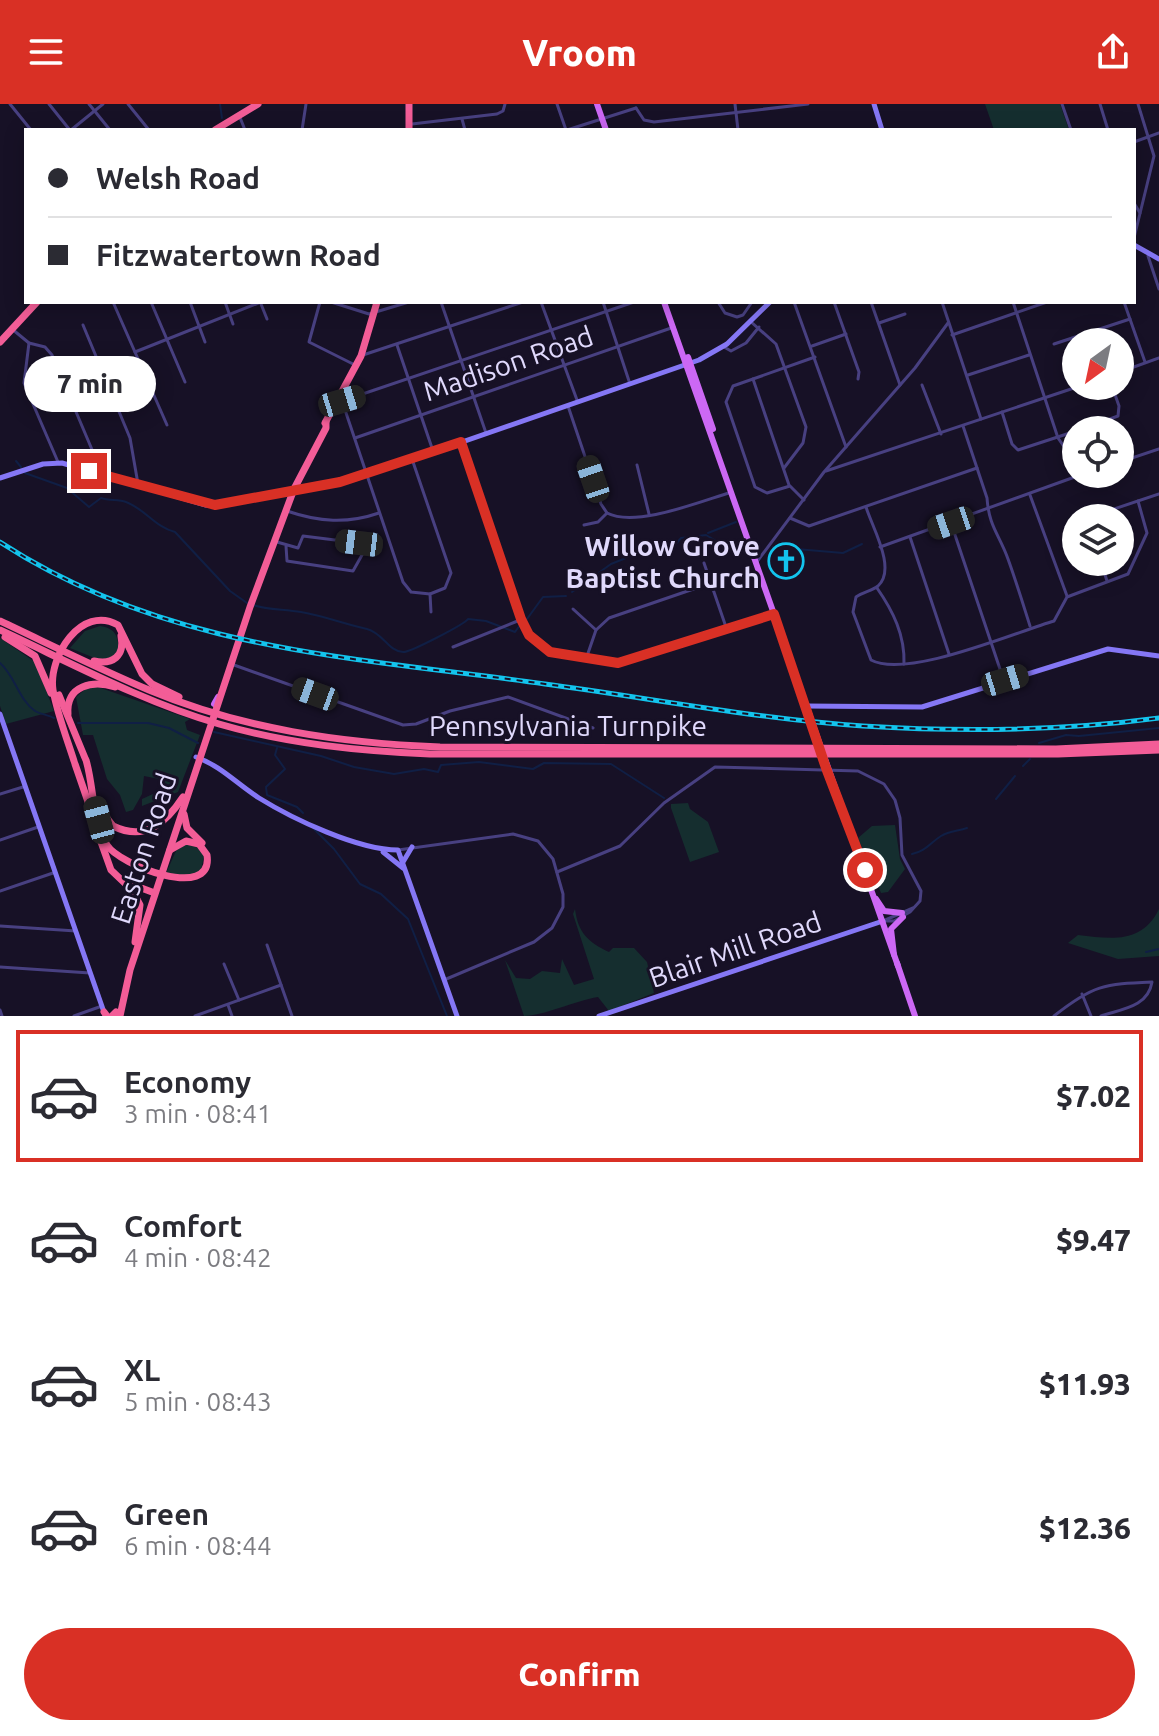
<!DOCTYPE html>
<meta charset="utf-8">
<style>
body{margin:0;font-family:Ubuntu,sans-serif;background:#f2f2f3;color:#2b2b33;height:100vh;display:flex;flex-direction:column;font-size:30px;white-space:nowrap}
*{box-sizing:border-box;margin:0}
p{font-size:26px;color:#7c7c81}
.icon{flex:none;width:44px;height:44px;fill:none;stroke:currentColor;stroke-width:2;stroke-linecap:round;stroke-linejoin:round}
.map{position:relative;height:912px;overflow:hidden}
.drawer{display:flex;flex-direction:column;background:#fff;flex:1}
.drawer>*{flex:none}
.hud{position:absolute;left:24px;top:24px;width:1112px;height:176px;border-radius:0px;box-shadow:0 4px 20px #0003;display:grid;align-content:center;height:176px;padding:0 24px;background:#fff}
.needle{width:52px;rotate:213deg}
.controls{position:absolute;left:1062px;top:224px;display:grid;gap:16px}
.controls a{display:grid;place-items:center;width:72px;height:72px;border-radius:50%;background:#fff;box-shadow:0 4px 20px #0003;font-size:40px}
.end{position:absolute;width:36px;height:36px;margin:-18px;border:10px solid #d93025;background:#fff;box-shadow:0 0 0 4px #fff}
.from{border-radius:50%}
.bubble{position:absolute;height:56px;border-radius:28px;background:#fff;box-shadow:0 4px 20px #0003;font-size:26px;font-weight:800;line-height:56px;text-align:center}
.car{position:absolute;width:24px;height:48px;margin:-24px -12px;border-radius:10px;box-shadow:0 0 6px 2px #0007;background:linear-gradient(#222 24%,#8ab4d8 0 40%,#222 0 76%,#8ab4d8 0 86%,#222 0)}
.hud b{display:flex;align-items:center;gap:28px;height:76px;font-size:30px}
.hud b+b{border-top:2px solid #e1e1e2}
.hud i{width:20px;height:20px;background:#2b2b33}
ul{padding:14px 0 0;list-style:none}
li{display:flex;align-items:center;gap:24px;height:132px;margin:0 16px 12px;padding:0 8px;border:4px solid transparent;border-radius:0px}
li div{flex:1}
li b{display:block;font-size:30px}
li em{font-style:normal;font-weight:800}
li.selected{border-color:#d93025}
li>.icon{width:72px;height:72px;stroke-width:1.5}
.action{display:flex;gap:16px;margin-top:auto;padding:16px 24px}
.action a{flex:1;height:92px;border-radius:48px;background:#d93025;color:#fff;font-size:32px;font-weight:800;line-height:92px;text-align:center}
header{display:flex;justify-content:space-between;align-items:center;height:104px;padding:0 24px;background:#d93025;color:#fff;font-size:36px;font-weight:800}
.map>svg:first-child{display:block}
</style>
<header><svg class="icon" aria-label="menu" viewBox="0 0 24 24"><path d="M4 6h16M4 12h16M4 18h16"/></svg>Vroom<svg class="icon" aria-label="share" viewBox="0 0 24 24"><path d="M12 15V3M7 8l5-5 5 5M5 13v7h14v-7"/></svg></header>
<div class="map">
<svg width="1159" height="912" viewBox="0 0 1159 912">
<rect width="100%" height="100%" fill="#171126"/>
<!-- green -->
<g fill="#152e2f">
<polygon points="985,0 1060,0 1069,26 994,26"/>
<path d="M100,522C115,524 118,532 119,546L112,554L97,555L70,544L85,527Z"/>
<polygon points="0,534 35,558 54,607 6,620 0,602"/>
<polygon points="95,582 190,615 185,618 187,626 200,631 178,688 142,702 142,695 166,684 164,676 144,672 142,690 133,706 126,708 120,691 107,675 93,631 83,631 76,593 87,584"/>
<polygon points="688,699 690,705 708,718 719,748 690,758 671,704 671,700"/>
<polygon points="895,721 900,755 905,765 888,788 881,789 858,734 872,722"/>
<polygon points="186,740 199,744 204,751 201,767 191,773 166,769 176,747"/>
<path d="M575,805C578,829 588,838 609,848L613,844H634L647,858L654,889L609,907L598,893C574,897 543,912 524,912L505,856L516,874L530,875L542,867L560,869L562,855L574,881L594,875L573,810Z"/>
<path d="M1159,805V852L1118,855L1068,839L1078,831C1112,835 1142,840 1159,805Z"/>
</g>
<g fill="none" stroke-linecap="round" stroke-linejoin="round">
<!-- stream -->
<g stroke="#101f45" stroke-width="2">
<polyline points="220,0 222,14"/>
<polyline points="16,357 21,363"/>
<path d="M25,369L67,384L89,403L101,394C110,397 118,395 126,398C145,405 155,423 175,428L230,487L247,499"/>
<polyline points="708,429 736,418"/>
<polyline points="773,443 843,449 862,440"/>
<polyline points="572,488 611,460 651,444 675,441 681,434 706,431 723,441"/>
<path d="M253,501C267,506 285,505 301,508C324,512 345,520 367,525C383,529 388,547 403,548C409,549 465,520 468,515L486,517L515,528L520,521"/>
<polyline points="527,515 543,493 566,492"/>
<path d="M0,559C15,572 19,596 35,607C40,610 48,611 54,614"/>
<polyline points="78,619 148,619 169,624 198,639"/>
<polyline points="214,628 321,652 354,663 394,670 424,665 438,668 441,661 479,658 533,665 544,659 611,660 664,694"/>
<polyline points="1039,639 1066,631 1079,632 1159,624"/>
<polyline points="277,644 275,651 285,665 266,683 267,691 297,703 303,709"/>
<polyline points="1023,662 1030,655"/>
<polyline points="996,695 1015,672"/>
<polyline points="313,724 334,745 360,780 381,790 408,815 447,912"/>
<path d="M912,750C926,747 930,739 941,732C949,727 958,727 967,724"/>
<polyline points="1146,848 1159,845"/>
</g>
<!-- street -->
<g stroke="#484081" stroke-width="3">
<polyline points="10,0 31,26"/>
<polyline points="49,0 69,25"/>
<polyline points="89,0 110,26"/>
<polyline points="128,0 149,26"/>
<polyline points="557,0 566,26"/>
<polyline points="735,0 738,26"/>
<polyline points="1062,0 1071,26"/>
<polyline points="1100,0 1108,26"/>
<polyline points="636,4 644,16 654,18 808,0"/>
<polyline points="239,11 245,26"/>
<polyline points="462,15 465,26"/>
<polyline points="412,20 497,10 503,7 505,0"/>
<polyline points="71,26 103,0"/>
<polyline points="302,26 306,0"/>
<polyline points="567,26 636,4"/>
<polyline points="1134,38 1159,29"/>
<polyline points="1134,99 1140,109"/>
<polyline points="1134,134 1154,52 1138,0"/>
<polyline points="1148,152 1159,185"/>
<polyline points="113,198 167,321"/>
<polyline points="151,198 185,278"/>
<polyline points="190,198 205,238"/>
<polyline points="225,198 233,220"/>
<polyline points="320,198 309,238 353,260"/>
<polyline points="331,198 369,210 409,198"/>
<polyline points="441,198 486,329"/>
<polyline points="541,198 577,296"/>
<polyline points="603,198 630,280"/>
<polyline points="718,198 725,209 737,213 743,211 752,198"/>
<polyline points="794,198 846,343"/>
<polyline points="834,198 859,268 858,275"/>
<polyline points="871,198 900,281"/>
<polyline points="942,198 981,315"/>
<polyline points="1013,198 1058,334 1076,360"/>
<polyline points="1124,198 1145,258"/>
<polyline points="261,200 267,215"/>
<polyline points="750,217 776,240 806,323 803,339 784,364"/>
<polyline points="879,219 905,210"/>
<polyline points="83,221 130,334 138,380"/>
<polyline points="12,225 29,239 45,243 52,251 93,348 89,367"/>
<polyline points="952,231 1047,198"/>
<polyline points="29,239 24,279 58,358"/>
<polyline points="1054,240 1130,215"/>
<polyline points="397,241 433,347"/>
<polyline points="812,242 846,230"/>
<polyline points="724,243 731,247 746,239 759,223"/>
<polyline points="135,248 261,198"/>
<polyline points="363,251 523,198"/>
<polyline points="1120,268 1159,254"/>
<polyline points="968,271 1029,251"/>
<polyline points="106,275 139,259"/>
<polyline points="753,275 789,381"/>
<polyline points="922,281 941,330"/>
<polyline points="342,297 403,478 411,488 430,490"/>
<polyline points="339,298 634,198"/>
<path d="M568,302L601,400L607,409C636,424 701,397 732,388"/>
<polyline points="1002,308 1012,340 1018,346 1076,327"/>
<path d="M963,322L987,394C989,423 999,430 1008,455C1016,477 1023,500 1030,522"/>
<polyline points="1080,326 1118,312 1119,302 1112,282"/>
<polyline points="355,334 674,223"/>
<polyline points="461,339 521,515 529,531 550,548 618,559 774,510"/>
<polyline points="412,355 451,469 445,484 430,490 431,508"/>
<polyline points="1120,358 1159,345"/>
<polyline points="637,361 649,410"/>
<polyline points="826,367 1080,282"/>
<polyline points="1030,391 1067,492"/>
<polyline points="804,396 790,382 767,389 755,383 726,298 733,282 815,253"/>
<path d="M866,403C872,423 897,465 878,482C872,487 863,488 856,493L853,508L871,556C907,575 1013,529 1054,517L1067,493L1128,470L1147,429L1138,397"/>
<path d="M287,407C319,418 347,420 379,409"/>
<polyline points="790,414 809,422 977,364"/>
<polyline points="1098,414 1102,409 1159,390"/>
<polyline points="951,419 1004,577"/>
<polyline points="584,421 598,418 607,409"/>
<polyline points="910,433 949,550"/>
<polyline points="277,438 298,444 303,432 359,439 362,451 353,467 287,457 286,442"/>
<polyline points="880,443 1083,370"/>
<polyline points="1101,458 1107,477"/>
<polyline points="704,459 727,526"/>
<polyline points="756,459 824,368 915,264 948,219"/>
<path d="M877,484C893,507 905,531 904,560"/>
<polyline points="573,505 596,526"/>
<polyline points="453,543 520,516"/>
<polyline points="586,555 596,526 609,514 711,479"/>
<polyline points="234,561 403,621 416,620 450,607 508,593 593,624"/>
<polyline points="0,690 23,683"/>
<polyline points="0,736 38,723"/>
<polyline points="398,746 513,730 538,737 553,755 563,790 563,803 552,824 534,838 444,876"/>
<polyline points="557,768 620,742 664,699 715,663 858,667 884,680 895,696 900,714 902,751 921,787 920,797 910,808 894,817 883,817"/>
<polyline points="0,787 53,769"/>
<polyline points="883,817 913,804"/>
<polyline points="0,822 76,827"/>
<polyline points="267,841 292,912"/>
<polyline points="224,860 239,896"/>
<polyline points="0,863 90,869"/>
<polyline points="1082,890 1091,912"/>
<polyline points="228,901 232,912"/>
<polyline points="0,906 2,912"/>
<polyline points="74,912 102,902"/>
<polyline points="195,912 281,881"/>
<path d="M1054,912C1093,881 1104,880 1152,878C1148,903 1122,905 1101,912"/>
</g>
<!-- secondary -->
<g stroke="#8577f5" stroke-width="5">
<polyline points="874,0 882,26"/>
<polyline points="1134,141 1159,155"/>
<polyline points="0,374 43,360 62,359 206,401 221,400 367,371 699,256 727,240 770,198"/>
<polyline points="806,602 922,603 1108,545 1159,552"/>
<polyline points="0,610 105,911"/>
<path d="M196,653C221,662 237,680 259,694C293,715 358,746 398,746L457,912"/>
<polyline points="383,748 403,764"/>
<polyline points="403,758 412,743"/>
<polyline points="599,912 883,817"/>
</g>
<!-- primary -->
<g stroke="#cc68f4" stroke-width="6">
<polyline points="597,0 606,26"/>
<polyline points="664,198 898,862"/>
<polyline points="688,253 713,325"/>
<polyline points="214,600 218,593"/>
<polyline points="876,795 884,807 902,809"/>
<polyline points="894,851 891,825 903,813"/>
<polyline points="897,859 915,912"/>
</g>
<!-- highway -->
<g stroke="#f35d97" stroke-width="7">
<polyline points="215,26 258,0"/>
<polyline points="409,26 409,0"/>
<polyline points="0,238 37,198"/>
<polyline points="325,319 361,252 377,198"/>
<path d="M0,517C49,540 99,565 149,586C242,625 341,639 440,643L1056,645L1159,640"/>
<path d="M0,526C71,559 143,598 219,620C288,640 359,647 430,650H1058L1159,646"/>
<polyline points="5,533 35,552 51,589"/>
<path d="M94,557C113,561 125,552 121,532"/>
<polyline points="59,591 85,654"/>
<path d="M68,610C66,581 93,576 115,583"/>
<path d="M86,656C94,683 92,717 107,741C119,761 214,798 207,751L199,740L186,737L170,746"/>
<path d="M74,657C67,635 57,609 53,586C48,553 81,500 118,521L142,570L152,580L179,593"/>
<polyline points="75,660 95,718"/>
<path d="M99,704L113,722C145,738 166,719 183,693"/>
<polyline points="184,710 187,724 202,739"/>
<polyline points="101,738 111,766 132,786 140,801 135,838"/>
<polyline points="128,779 152,788"/>
<polyline points="104,908 107,912"/>
<polyline points="112,912 116,908"/>
<polyline points="120,912 130,866 250,503 294,385 326,324 326,318"/>
</g>
<defs>
<path id="rail" d="M0,438C168,547 353,553 545,580C650,594 757,615 863,622C961,628 1061,627 1159,614"/>
</defs>
<!-- rail casing -->
<use href="#rail" stroke="#13c4ed" stroke-width="5"/>
<!-- rail -->
<use href="#rail" stroke="#171126" stroke-width="2" stroke-dasharray="6" stroke-linecap="butt"/>
</g>
<g fill="none" stroke-linecap="round" stroke-linejoin="round">
<!-- route -->
<polyline stroke="#d93025" stroke-width="10" points="89,367 215,401 340,378 461,338 521,515 529,531 550,548 618,559 774,510 826,664 865,766"/>
</g>
<!-- icons -->
<defs>
<symbol id="church-ring" viewBox="-11 -11 22 22"><circle r="9.5" fill="#171126" stroke="#13c4ed" stroke-width="1.5"/><path d="M-1.2-6h2.4v3.5h3.3v2.4h-3.3V6h-2.4V-.1h-3.3v-2.4h3.3Z" fill="#13c4ed"/></symbol>
</defs>
<g fill-rule="evenodd">
<use href="#church-ring" x="766" y="437" width="40" height="40"/>
</g>
<g text-anchor="middle" dominant-baseline="central" stroke-width="6" stroke-linejoin="round" paint-order="stroke">
<!-- street labels -->
<g font-size="28" fill="#e0d9fc" stroke="#171126">
<text transform="translate(508 259) rotate(-19)">Madison Road</text>
<text x="568" y="621">Pennsylvania Turnpike</text>
<text transform="translate(143 744) rotate(-72)">Easton Road</text>
<text transform="translate(735 845) rotate(-19)">Blair Mill Road</text>
</g>
<!-- poi labels -->
<g font-size="28" font-weight="bold" fill="#e0d9fc" stroke="#171126" text-anchor="end">
<text x="760" y="441">Willow Grove<tspan x="760" dy="32">Baptist Church</tspan></text>
</g>
</g>
</svg>
<div class="controls">
<a><svg class="needle" viewBox="-14 -14 28 28"><path d="M0-13l5 13h-10z" fill="#e53935"/><path d="M0 13l5-13h-10z" fill="#7c7c81"/></svg></a>
<a><svg class="icon" aria-label="locate" viewBox="0 0 24 24"><circle cx="12" cy="12" r="6"/><path d="M12 2v4M12 18v4M2 12h4M18 12h4"/></svg></a>
<a><svg class="icon" aria-label="layers" viewBox="0 0 24 24"><path d="M12 4l9 5-9 5-9-5zM3 14l9 5 9-5"/></svg></a>
</div>
<i class="end from" style="left:865px;top:766px"></i>
<i class="end" style="left:89px;top:367px"></i>
<div class="bubble" style="left:24px;top:252px;width:132px">7 min</div>
<i class="car" style="left:342px;top:297px;rotate:73deg"></i>
<i class="car" style="left:593px;top:375px;rotate:341deg"></i>
<i class="car" style="left:951px;top:419px;rotate:251deg"></i>
<i class="car" style="left:359px;top:439px;rotate:277deg"></i>
<i class="car" style="left:1005px;top:576px;rotate:73deg"></i>
<i class="car" style="left:315px;top:590px;rotate:290deg"></i>
<i class="car" style="left:99px;top:716px;rotate:345deg"></i>
<div class="hud">
<b><i class="from"></i>Welsh Road</b>
<b><i></i>Fitzwatertown Road</b>
</div>
</div>
<section class="drawer">
<ul>
<li class="selected"><svg class="icon" aria-label="car" viewBox="0 0 24 24"><path d="M5 17H2v-5l4-1 3-4h7l3 4 3 1v5h-3M9 17h6M6 11h13"/><circle cx="7" cy="17" r="2"/><circle cx="17" cy="17" r="2"/></svg><div><b>Economy</b><p>3 min · 08:41</p></div><em>$7.02</em></li>
<li><svg class="icon" aria-label="car" viewBox="0 0 24 24"><path d="M5 17H2v-5l4-1 3-4h7l3 4 3 1v5h-3M9 17h6M6 11h13"/><circle cx="7" cy="17" r="2"/><circle cx="17" cy="17" r="2"/></svg><div><b>Comfort</b><p>4 min · 08:42</p></div><em>$9.47</em></li>
<li><svg class="icon" aria-label="car" viewBox="0 0 24 24"><path d="M5 17H2v-5l4-1 3-4h7l3 4 3 1v5h-3M9 17h6M6 11h13"/><circle cx="7" cy="17" r="2"/><circle cx="17" cy="17" r="2"/></svg><div><b>XL</b><p>5 min · 08:43</p></div><em>$11.93</em></li>
<li><svg class="icon" aria-label="car" viewBox="0 0 24 24"><path d="M5 17H2v-5l4-1 3-4h7l3 4 3 1v5h-3M9 17h6M6 11h13"/><circle cx="7" cy="17" r="2"/><circle cx="17" cy="17" r="2"/></svg><div><b>Green</b><p>6 min · 08:44</p></div><em>$12.36</em></li>
</ul>
<div class="action"><a>Confirm</a></div>
</section>
